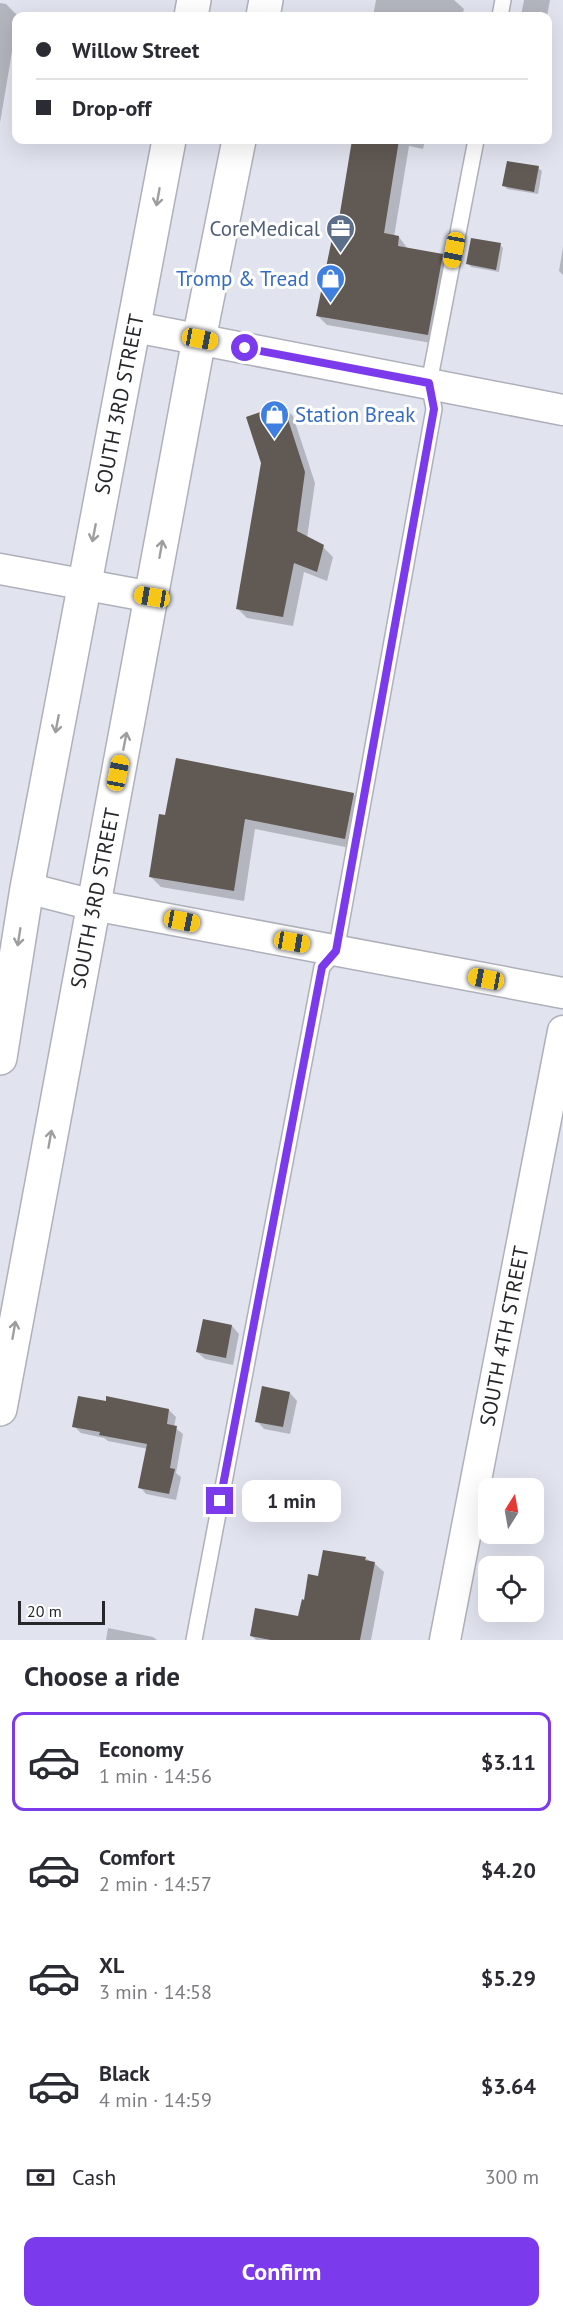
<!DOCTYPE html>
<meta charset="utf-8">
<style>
body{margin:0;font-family:"PT Sans",sans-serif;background:#f2f2f3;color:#2b2b33;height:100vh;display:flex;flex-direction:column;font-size:22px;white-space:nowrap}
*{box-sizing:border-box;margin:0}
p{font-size:20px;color:#7c7c81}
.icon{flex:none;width:33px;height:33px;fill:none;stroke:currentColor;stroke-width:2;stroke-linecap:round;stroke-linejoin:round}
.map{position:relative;height:1640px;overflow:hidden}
.side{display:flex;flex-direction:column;background:#fff;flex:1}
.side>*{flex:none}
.top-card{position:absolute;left:12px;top:12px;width:540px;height:132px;border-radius:12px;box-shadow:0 6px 24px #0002;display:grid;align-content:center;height:132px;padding:0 24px;background:#fff}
.needle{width:39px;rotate:11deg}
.buttons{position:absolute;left:478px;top:1478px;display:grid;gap:12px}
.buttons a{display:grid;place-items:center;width:66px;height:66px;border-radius:12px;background:#fff;box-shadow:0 6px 24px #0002;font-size:30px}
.scale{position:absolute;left:18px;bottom:15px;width:87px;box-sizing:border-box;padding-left:6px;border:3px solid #26272b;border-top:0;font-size:16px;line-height:21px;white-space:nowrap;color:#26272b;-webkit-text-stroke:4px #fff;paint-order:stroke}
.end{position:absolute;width:27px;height:27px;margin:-14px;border:8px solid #7c3aed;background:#fff;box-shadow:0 0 0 3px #fff}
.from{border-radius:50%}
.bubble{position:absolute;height:42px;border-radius:12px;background:#fff;box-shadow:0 6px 24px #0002;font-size:20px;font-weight:800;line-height:42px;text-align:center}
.car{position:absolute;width:18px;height:36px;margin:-18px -9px;border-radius:8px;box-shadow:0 0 4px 2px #0007;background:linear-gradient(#f5c518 24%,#345 0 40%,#f5c518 0 76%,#345 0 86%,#f5c518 0)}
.top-card b{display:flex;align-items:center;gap:21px;height:57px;font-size:22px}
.top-card b+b{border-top:2px solid #e1e1e2}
.top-card i{width:15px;height:15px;background:#2b2b33}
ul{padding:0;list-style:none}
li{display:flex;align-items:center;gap:18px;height:99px;margin:0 12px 9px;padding:0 12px;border:3px solid transparent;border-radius:12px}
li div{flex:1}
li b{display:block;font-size:22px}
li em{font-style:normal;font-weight:800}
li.active{border-color:#7c3aed}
li>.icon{width:54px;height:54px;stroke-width:1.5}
h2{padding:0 24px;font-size:27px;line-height:72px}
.pay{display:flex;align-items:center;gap:15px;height:66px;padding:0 24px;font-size:22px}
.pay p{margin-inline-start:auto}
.primary-button{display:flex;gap:12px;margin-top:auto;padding:12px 24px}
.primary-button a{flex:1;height:69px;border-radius:12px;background:#7c3aed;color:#fff;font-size:24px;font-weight:800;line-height:69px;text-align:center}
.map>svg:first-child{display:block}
</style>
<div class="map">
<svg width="563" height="1640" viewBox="0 0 563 1640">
<rect width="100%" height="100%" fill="#e1e4ef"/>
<!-- shadow -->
<g fill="#0003">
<polygon points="376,0 454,0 464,9 462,16 373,16"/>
<polygon points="524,0 550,0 547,16 521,16"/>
<polygon points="0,3 6,4 18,16 0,123"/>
<polygon points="353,140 425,140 423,149 409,146 394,237 399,237 408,249 442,255 452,265 437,344 327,325 318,316 339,227"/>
<polygon points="538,168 542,171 538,194 507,189 504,185"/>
<polygon points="500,245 503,248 499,272 471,267 468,263"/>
<polygon points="563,247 563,275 559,271"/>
<polygon points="283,406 293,416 315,483 307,538 323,547 333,557 327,581 304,572 293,626 247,618 237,608"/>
<polygon points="353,794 364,805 355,849 255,829 244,901 161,887 151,877 160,816"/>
<polygon points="232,1326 239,1334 233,1365 205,1359 197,1352"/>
<polygon points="290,1393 297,1401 290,1434 264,1429 257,1421"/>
<polygon points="169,1410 176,1417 174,1427 183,1434 176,1473 181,1477 176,1500 146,1494 140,1487 148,1449 108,1441 104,1438 81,1433 74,1426"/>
<polygon points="365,1558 374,1563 384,1572 371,1640 256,1640 252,1636 300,1618 305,1601 320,1578"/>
<polygon points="108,1628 153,1637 157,1640 106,1640"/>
</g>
<!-- building -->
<g fill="#615953">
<polygon points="352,140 399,140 384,233 399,236 398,246 443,254 428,335 316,316 335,224 338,225"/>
<polygon points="507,161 539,166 534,192 502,186"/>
<polygon points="471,238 501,243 496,270 466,264"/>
<polygon points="283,404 305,472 297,531 324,545 317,572 294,563 283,617 236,609 261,463 246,417"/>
<polygon points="176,758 354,793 345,839 245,819 234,891 149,877 159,814 165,815"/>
<polygon points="203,1319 232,1325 226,1358 196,1352"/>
<polygon points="262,1386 290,1392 283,1427 255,1422"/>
<polygon points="78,1396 106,1401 106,1396 169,1409 167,1424 177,1426 170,1468 175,1469 169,1494 138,1488 147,1444 99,1435 100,1432 72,1427"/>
<polygon points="323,1550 366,1557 365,1560 375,1562 360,1640 271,1640 250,1636 255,1608 298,1616 302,1599 304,1600 308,1574 318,1576"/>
</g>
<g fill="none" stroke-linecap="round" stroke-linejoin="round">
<defs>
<g id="lane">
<polyline points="500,16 503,0"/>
<polyline points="194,1640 322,967 336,951 434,409 429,383 476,140"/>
</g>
<g id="street">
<polyline points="135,327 563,410"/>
<polyline points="0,569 152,597"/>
<polyline points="27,888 93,905 563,993"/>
<polyline points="445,1640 563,1031"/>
</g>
<g id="highway">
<polyline points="191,16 194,0"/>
<polyline points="263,16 266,0"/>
<polyline points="0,1058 27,888 169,140"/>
<polyline points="0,1409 199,339 239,140"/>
</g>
</defs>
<!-- lane casing -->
<use href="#lane" stroke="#aeb0ba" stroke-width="18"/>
<!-- street casing -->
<use href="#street" stroke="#aeb0ba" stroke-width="33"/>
<!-- highway casing -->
<use href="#highway" stroke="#aeb0ba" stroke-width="36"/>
<!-- lane -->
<use href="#lane" stroke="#fff" stroke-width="15"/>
<!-- street -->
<use href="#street" stroke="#fff" stroke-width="30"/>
<!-- highway -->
<use href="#highway" stroke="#fff" stroke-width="33"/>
</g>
<!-- one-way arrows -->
<defs><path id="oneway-shaft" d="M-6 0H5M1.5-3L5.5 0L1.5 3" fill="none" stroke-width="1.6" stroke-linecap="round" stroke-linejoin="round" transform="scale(1.5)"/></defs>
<g stroke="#9d9ea0">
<use href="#oneway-shaft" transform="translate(158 197) rotate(100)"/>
<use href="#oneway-shaft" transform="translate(94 533) rotate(101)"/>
<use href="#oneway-shaft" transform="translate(161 549) rotate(-80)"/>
<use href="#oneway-shaft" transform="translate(57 724) rotate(101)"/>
<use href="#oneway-shaft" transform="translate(125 741) rotate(-79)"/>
<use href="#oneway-shaft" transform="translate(19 937) rotate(99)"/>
<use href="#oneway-shaft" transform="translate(50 1139) rotate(-80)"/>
<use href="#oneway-shaft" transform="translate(14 1330) rotate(-80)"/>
</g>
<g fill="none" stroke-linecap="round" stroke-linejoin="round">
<!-- route -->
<polyline stroke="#7c3aed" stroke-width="8" points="220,1501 322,967 336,951 434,409 429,383 245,348"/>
</g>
<!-- icons -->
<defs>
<symbol id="office-pin" viewBox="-11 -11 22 30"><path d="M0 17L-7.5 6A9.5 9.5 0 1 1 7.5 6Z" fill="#5c6f8a" stroke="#fff"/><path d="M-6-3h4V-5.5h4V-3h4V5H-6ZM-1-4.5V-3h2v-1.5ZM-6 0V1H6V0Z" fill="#fff"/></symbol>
<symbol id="shop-pin" viewBox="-11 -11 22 30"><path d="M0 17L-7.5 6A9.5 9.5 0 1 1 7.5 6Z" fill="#3f7fe0" stroke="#fff"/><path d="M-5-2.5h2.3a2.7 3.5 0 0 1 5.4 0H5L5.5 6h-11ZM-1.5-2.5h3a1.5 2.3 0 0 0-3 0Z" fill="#fff"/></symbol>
</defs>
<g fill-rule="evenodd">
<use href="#office-pin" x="324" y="212" width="33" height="45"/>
<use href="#shop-pin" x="314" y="262" width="33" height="45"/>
<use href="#shop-pin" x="258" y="398" width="33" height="45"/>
</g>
<g text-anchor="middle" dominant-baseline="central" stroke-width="6" stroke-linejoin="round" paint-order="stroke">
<!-- service labels -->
<g font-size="21" fill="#4e5e75" stroke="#fff" text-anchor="end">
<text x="320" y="228">CoreMedical</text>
</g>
<!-- shop labels -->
<g font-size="21" fill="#366cbe" stroke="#fff" text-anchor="end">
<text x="309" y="278">Tromp &amp; Tread</text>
<text x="295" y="414" text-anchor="start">Station Break</text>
</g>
<!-- street labels -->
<g font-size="21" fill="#26272b" stroke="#fff">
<text transform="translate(119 404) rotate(-79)">SOUTH 3RD STREET</text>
<text transform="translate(95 898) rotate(-79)">SOUTH 3RD STREET</text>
<text transform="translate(504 1336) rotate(-79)">SOUTH 4TH STREET</text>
</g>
</g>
</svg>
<div class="buttons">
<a><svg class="needle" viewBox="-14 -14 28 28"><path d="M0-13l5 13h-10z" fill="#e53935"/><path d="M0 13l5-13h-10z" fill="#7c7c81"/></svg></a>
<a><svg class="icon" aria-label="locate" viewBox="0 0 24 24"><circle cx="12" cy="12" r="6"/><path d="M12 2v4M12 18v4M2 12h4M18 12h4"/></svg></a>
</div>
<div class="scale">20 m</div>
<i class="end from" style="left:245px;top:348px"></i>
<i class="end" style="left:220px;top:1501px"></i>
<div class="bubble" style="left:242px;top:1480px;width:99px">1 min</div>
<i class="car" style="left:454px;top:250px;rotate:191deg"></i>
<i class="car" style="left:200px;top:339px;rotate:101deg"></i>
<i class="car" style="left:152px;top:597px;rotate:280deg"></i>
<i class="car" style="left:118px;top:773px;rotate:11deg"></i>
<i class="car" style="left:182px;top:921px;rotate:101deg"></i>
<i class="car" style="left:292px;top:942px;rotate:100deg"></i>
<i class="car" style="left:486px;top:979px;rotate:281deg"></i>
<div class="top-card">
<b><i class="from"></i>Willow Street</b>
<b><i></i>Drop-off</b>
</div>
</div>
<section class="side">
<h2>Choose a ride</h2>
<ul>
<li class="active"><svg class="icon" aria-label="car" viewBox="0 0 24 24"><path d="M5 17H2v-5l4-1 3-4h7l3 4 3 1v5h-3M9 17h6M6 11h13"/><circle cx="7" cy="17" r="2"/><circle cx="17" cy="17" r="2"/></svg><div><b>Economy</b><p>1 min · 14:56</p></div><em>$3.11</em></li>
<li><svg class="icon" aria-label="car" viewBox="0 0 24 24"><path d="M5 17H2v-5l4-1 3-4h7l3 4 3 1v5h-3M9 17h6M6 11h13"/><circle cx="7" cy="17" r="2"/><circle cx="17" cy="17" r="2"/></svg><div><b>Comfort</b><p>2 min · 14:57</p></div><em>$4.20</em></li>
<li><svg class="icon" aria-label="car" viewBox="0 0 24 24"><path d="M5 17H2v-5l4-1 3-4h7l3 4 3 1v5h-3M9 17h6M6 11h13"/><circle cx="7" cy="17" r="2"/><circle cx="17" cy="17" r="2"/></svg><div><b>XL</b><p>3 min · 14:58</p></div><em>$5.29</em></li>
<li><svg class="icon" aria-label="car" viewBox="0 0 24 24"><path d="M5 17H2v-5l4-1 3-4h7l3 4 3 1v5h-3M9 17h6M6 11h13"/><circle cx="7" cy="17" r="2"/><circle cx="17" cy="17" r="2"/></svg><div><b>Black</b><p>4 min · 14:59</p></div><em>$3.64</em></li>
</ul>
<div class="pay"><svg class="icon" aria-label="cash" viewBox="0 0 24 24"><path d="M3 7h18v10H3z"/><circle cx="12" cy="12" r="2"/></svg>Cash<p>300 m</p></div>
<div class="primary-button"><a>Confirm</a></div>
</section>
